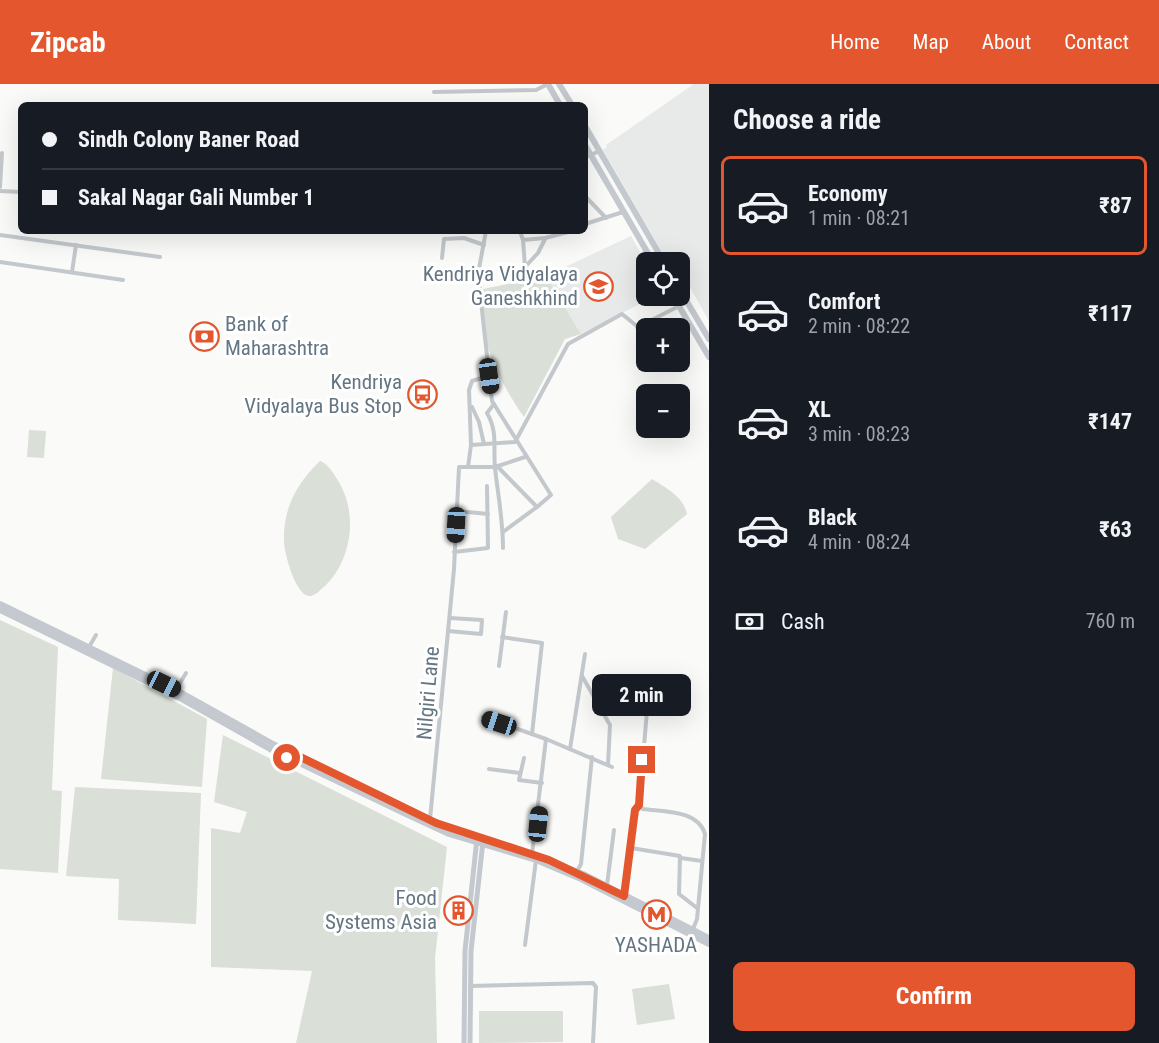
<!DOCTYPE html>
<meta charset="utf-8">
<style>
body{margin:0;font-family:"Roboto Condensed",sans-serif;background:#242831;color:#f1f3f6;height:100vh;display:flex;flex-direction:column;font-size:22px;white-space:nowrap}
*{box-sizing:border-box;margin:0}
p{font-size:20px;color:#9ea1a6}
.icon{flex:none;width:33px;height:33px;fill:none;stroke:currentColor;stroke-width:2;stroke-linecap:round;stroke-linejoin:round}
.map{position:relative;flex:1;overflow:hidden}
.side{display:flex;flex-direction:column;background:#171b24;width:450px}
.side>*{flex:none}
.top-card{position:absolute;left:18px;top:18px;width:570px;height:132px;border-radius:9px;box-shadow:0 6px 24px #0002;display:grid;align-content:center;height:132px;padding:0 24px;background:#171b24}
.controls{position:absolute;left:636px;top:168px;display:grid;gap:12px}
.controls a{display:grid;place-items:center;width:54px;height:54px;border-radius:9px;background:#171b24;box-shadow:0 6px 24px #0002;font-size:30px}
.end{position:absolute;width:27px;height:27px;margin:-14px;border:8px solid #e4572e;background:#fff;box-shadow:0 0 0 3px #fff}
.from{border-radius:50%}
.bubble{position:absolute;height:42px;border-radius:9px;background:#171b24;box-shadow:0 6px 24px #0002;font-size:20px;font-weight:700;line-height:42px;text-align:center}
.car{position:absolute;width:18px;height:36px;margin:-18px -9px;border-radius:8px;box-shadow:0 0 4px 2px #0007;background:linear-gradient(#222 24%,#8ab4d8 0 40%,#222 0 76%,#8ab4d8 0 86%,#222 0)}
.top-card b{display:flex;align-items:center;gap:21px;height:57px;font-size:22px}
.top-card b+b{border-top:2px solid #363941}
.top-card i{width:15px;height:15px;background:#f1f3f6}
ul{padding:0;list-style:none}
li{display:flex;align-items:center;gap:18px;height:99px;margin:0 12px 9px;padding:0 12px;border:3px solid transparent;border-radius:9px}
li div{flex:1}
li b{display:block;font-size:22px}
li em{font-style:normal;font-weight:700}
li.current{border-color:#e4572e}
li>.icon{width:54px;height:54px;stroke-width:1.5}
h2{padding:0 24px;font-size:27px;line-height:72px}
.pay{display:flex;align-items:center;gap:15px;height:66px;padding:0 24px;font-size:22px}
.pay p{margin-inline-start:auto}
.cta{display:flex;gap:12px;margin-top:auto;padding:12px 24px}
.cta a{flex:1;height:69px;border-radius:9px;background:#e4572e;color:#fff;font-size:24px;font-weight:700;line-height:69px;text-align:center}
header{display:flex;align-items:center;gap:36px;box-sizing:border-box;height:84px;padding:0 30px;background:#e4572e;color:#fff}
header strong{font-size:28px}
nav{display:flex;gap:33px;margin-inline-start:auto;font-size:21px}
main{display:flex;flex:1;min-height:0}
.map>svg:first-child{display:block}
</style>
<header>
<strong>Zipcab</strong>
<nav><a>Home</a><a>Map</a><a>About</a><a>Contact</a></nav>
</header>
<main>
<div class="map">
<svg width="709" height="959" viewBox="0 0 709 959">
<rect width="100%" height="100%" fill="#fafaf8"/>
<!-- built -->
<g fill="#e8e9e9">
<polygon points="694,0 709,0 709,237 684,193 680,194 680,178 668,178 603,66 607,63 606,61"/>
<polygon points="631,152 646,179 646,212 655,212 581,250 546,192"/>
</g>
<!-- green -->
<g fill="#dadfd7">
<path d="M546,192L581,250L565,255L524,333C500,299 474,249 483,205Z"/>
<polygon points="29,346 46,347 44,374 27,373"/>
<path d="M320,377C329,380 335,392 340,400C358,432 351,477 325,502C321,505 315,512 310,512C296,513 284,469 284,457C283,424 297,399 320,377Z"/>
<path d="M652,395C665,403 684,413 687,430L645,465L618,455L611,433Z"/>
<polygon points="0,536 58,563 52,706 62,707 58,789 0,785"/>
<polygon points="113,584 207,635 202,703 101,695"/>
<polygon points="223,651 447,763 435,874 437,959 296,959 312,887 211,883 211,744 240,749 247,728 214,718"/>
<polygon points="75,703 201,709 196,840 118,836 119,795 66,792"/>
<polygon points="669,900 675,935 637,941 632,905"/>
<polygon points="479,927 563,927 563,958 479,959"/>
</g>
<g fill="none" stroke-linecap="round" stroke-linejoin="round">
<!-- street -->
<g stroke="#c3c8cc" stroke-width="4">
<polyline points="434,8 536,6 548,0"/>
<polyline points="585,73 600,67"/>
<polyline points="0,103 2,69"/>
<polyline points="0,107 21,108"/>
<polyline points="585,112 606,134"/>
<polyline points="585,140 623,128"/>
<polyline points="486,147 478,190 492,317 551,411 537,423 497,382"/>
<polyline points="520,147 523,156 545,154 572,147"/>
<polyline points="0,151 160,173"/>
<polyline points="523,156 525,183"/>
<polyline points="442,174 444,155 464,154 484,161"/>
<polyline points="0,178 123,196"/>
<polyline points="525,183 538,169 545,155"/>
<polyline points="72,188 76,161"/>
<polyline points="637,243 646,259"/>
<polyline points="680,245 689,240"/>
<path d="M494,320L487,329C498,348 493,363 495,384C498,411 503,436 503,464"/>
<polyline points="472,323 479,338 484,360"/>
<polyline points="471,361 469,306 472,297 488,292"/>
<polyline points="525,373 495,383 468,383 471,361 515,358 568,260 622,230 638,243 679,222"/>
<polyline points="457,427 488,430"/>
<polyline points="503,448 537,423"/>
<polyline points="454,468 488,464 487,402"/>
<polyline points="448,547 481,550 482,536 450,534"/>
<polyline points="502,553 542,559 532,650"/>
<polyline points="89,563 96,551"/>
<polyline points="499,582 506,528"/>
<polyline points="582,592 610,641 608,681"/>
<polyline points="176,606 186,589"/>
<path d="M648,615L639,721L643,725C665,728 698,726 705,750L697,835L693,845"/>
<polyline points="483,633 546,655 612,683"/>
<polyline points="570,665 585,570"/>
<polyline points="524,674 519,696 542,699"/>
<polyline points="489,685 520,689"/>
<polyline points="430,735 454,485 459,383 468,383"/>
<polyline points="631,764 680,772 679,810 697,824"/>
<polyline points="532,770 546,655"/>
<polyline points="681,774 702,777"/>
<polyline points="576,789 581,780 592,673"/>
<polyline points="607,801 614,746"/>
<polyline points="625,811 635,726 639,721"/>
<polyline points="525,861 536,776"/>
<polyline points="470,902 593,899 596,903 593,959"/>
</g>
<!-- secondary -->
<g stroke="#c3c9ce" stroke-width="5">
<polyline points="464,959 465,867 477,754"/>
<polyline points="470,959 471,867 483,757"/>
</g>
<!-- primary -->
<g stroke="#c3c9ce" stroke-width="6">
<polyline points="548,0 560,21"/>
<polyline points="559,0 572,21"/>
<polyline points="585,42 664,178"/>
<polyline points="585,61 653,178"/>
<polyline points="680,206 709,255"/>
<polyline points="673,212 709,273"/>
<polyline points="0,520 180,608 273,660 410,727 466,751 538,772 583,790 709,854"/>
<polyline points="0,526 178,613 270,665 408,731 449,750 536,776 581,795 709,860"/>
</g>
</g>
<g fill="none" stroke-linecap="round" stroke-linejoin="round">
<!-- route -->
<polyline stroke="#e4572e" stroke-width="8" points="287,674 280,670 284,665 436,739 549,776 624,812 635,726 639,721 642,676"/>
</g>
<!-- icons -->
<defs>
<symbol id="school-ring" viewBox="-11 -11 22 22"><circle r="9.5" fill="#fff" stroke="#e4572e" stroke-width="1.5"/><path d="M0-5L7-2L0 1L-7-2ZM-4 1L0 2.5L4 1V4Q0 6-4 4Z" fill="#e4572e"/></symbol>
<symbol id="bank-ring" viewBox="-11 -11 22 22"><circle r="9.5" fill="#fff" stroke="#e4572e" stroke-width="1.5"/><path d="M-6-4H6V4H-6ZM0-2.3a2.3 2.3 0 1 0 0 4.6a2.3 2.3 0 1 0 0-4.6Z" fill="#e4572e"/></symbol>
<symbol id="bus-ring" viewBox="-11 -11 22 22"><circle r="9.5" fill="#fff" stroke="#e4572e" stroke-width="1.5"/><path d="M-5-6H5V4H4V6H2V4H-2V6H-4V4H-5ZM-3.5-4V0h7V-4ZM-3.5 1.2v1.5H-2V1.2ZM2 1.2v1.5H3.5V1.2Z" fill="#e4572e"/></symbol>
<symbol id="building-ring" viewBox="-11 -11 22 22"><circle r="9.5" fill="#fff" stroke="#e4572e" stroke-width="1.5"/><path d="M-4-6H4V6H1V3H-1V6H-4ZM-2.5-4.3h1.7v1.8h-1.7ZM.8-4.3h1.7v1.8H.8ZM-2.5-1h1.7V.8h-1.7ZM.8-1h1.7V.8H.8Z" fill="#e4572e"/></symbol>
<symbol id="metro-ring" viewBox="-11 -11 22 22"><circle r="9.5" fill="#fff" stroke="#e4572e" stroke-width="1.5"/><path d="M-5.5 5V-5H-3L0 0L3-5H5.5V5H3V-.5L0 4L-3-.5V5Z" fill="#e4572e"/></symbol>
</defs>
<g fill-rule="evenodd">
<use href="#school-ring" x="582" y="186" width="33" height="33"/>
<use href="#bank-ring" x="188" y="236" width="33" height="33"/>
<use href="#bus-ring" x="406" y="294" width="33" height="33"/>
<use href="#building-ring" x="442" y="810" width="33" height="33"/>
<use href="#metro-ring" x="640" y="814" width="33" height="33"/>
</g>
<g text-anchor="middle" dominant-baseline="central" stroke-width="6" stroke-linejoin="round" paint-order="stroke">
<!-- poi labels -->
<g font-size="21" fill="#657683" stroke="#fff" text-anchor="end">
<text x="578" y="190">Kendriya Vidyalaya<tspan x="578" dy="24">Ganeshkhind</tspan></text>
<text x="225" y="240" text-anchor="start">Bank of<tspan x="225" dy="24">Maharashtra</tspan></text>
<text x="402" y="298">Kendriya<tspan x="402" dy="24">Vidyalaya Bus Stop</tspan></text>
<text x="437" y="814">Food<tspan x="437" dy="24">Systems Asia</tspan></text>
<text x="656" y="861" text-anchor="middle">YASHADA</text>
</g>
<!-- street labels -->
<g font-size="21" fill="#657683" stroke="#fff">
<text transform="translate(428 609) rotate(-85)">Nilgiri Lane</text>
</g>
</g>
</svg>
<div class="controls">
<a><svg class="icon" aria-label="locate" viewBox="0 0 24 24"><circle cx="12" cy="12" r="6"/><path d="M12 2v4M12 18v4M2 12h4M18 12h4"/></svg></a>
<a>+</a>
<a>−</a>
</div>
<i class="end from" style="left:287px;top:674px"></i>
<i class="end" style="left:642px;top:676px"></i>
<div class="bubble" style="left:592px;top:590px;width:99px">2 min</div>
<i class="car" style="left:489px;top:292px;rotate:172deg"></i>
<i class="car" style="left:456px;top:441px;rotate:183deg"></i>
<i class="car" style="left:164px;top:600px;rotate:116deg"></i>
<i class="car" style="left:499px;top:639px;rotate:288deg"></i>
<i class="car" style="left:538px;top:740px;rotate:6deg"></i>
<div class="top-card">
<b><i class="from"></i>Sindh Colony Baner Road</b>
<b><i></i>Sakal Nagar Gali Number 1</b>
</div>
</div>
<section class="side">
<h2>Choose a ride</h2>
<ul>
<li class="current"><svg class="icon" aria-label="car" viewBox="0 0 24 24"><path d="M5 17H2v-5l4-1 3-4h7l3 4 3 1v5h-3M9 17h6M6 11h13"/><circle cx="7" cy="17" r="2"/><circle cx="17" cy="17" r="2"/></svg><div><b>Economy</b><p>1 min · 08:21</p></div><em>₹87</em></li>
<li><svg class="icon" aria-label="car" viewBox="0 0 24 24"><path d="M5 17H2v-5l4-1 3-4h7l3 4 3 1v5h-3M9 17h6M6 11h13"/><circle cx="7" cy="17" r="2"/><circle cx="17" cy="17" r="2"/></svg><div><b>Comfort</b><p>2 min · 08:22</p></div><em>₹117</em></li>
<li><svg class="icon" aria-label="car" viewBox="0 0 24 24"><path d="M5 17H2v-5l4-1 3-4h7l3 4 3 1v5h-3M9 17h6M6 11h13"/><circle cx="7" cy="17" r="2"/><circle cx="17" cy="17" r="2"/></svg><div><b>XL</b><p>3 min · 08:23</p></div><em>₹147</em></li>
<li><svg class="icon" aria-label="car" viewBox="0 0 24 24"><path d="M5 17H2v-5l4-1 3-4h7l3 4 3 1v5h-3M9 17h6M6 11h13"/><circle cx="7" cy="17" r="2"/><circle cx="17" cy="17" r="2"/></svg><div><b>Black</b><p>4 min · 08:24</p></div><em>₹63</em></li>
</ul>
<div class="pay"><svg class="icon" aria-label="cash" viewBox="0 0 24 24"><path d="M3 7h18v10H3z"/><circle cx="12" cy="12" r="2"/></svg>Cash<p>760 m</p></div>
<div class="cta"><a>Confirm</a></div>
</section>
</main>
